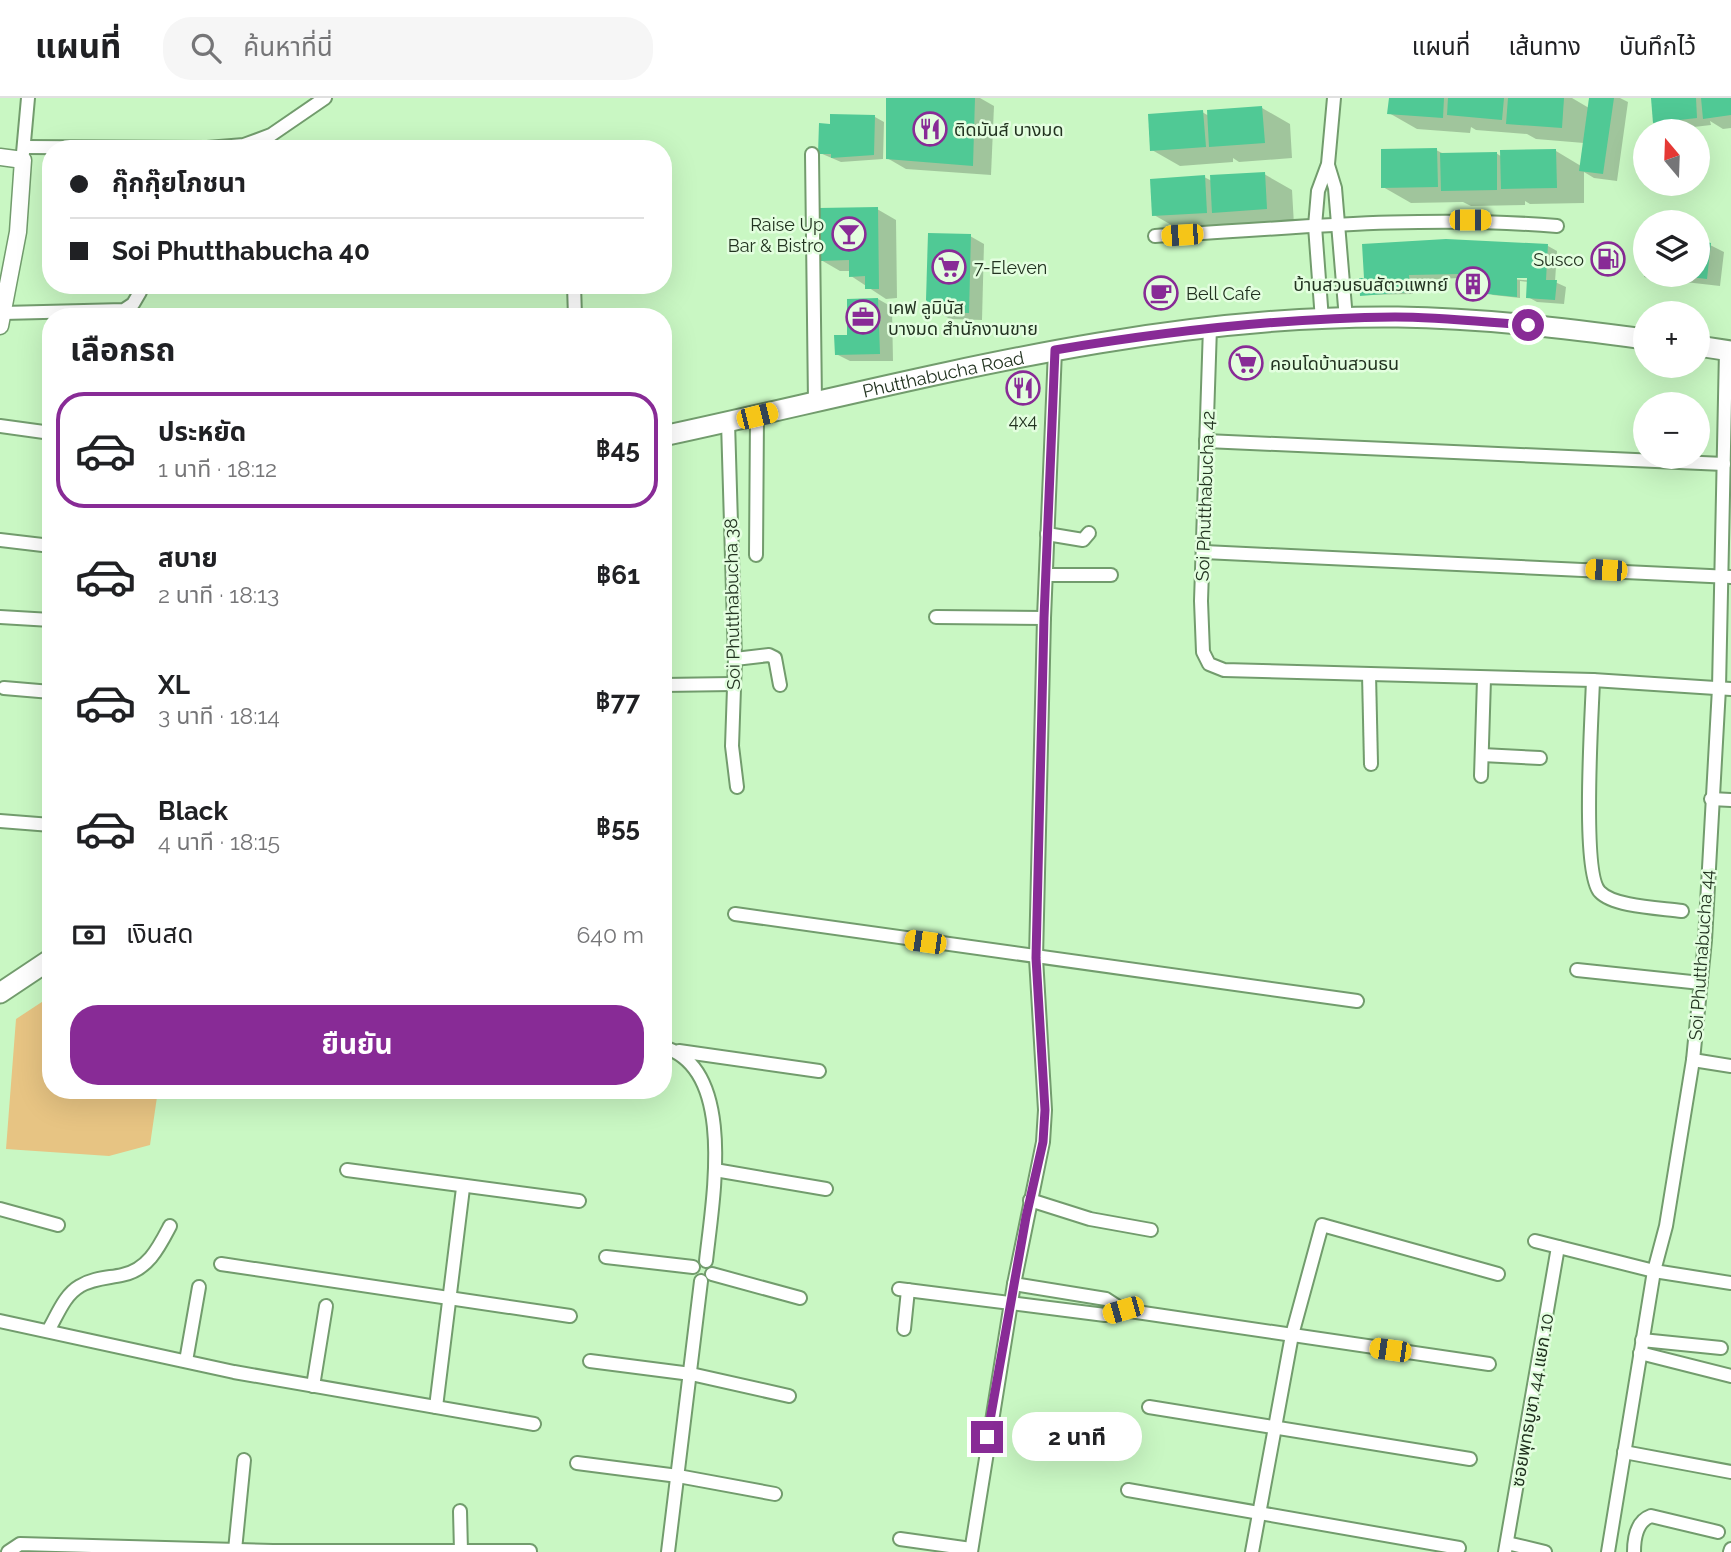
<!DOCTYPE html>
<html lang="th">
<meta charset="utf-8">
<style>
body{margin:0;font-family:Raleway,"Noto Sans Thai",sans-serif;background:#f6f6f6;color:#202124;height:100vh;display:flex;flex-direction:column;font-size:26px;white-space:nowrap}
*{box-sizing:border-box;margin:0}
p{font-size:23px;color:#757577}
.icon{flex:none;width:38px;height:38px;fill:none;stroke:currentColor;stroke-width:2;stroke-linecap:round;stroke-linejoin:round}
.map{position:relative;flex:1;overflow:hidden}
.side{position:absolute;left:42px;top:210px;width:630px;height:791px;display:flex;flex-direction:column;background:#fff;border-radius:28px;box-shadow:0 7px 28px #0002}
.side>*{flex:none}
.banner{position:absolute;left:42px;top:42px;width:630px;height:154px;border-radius:28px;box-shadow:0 7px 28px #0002;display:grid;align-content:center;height:154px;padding:0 28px;background:#fff}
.needle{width:46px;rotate:341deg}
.buttons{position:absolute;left:1633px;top:21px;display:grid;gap:14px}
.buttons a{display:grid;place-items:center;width:77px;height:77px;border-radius:50%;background:#fff;box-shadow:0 7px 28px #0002;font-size:35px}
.end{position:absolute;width:32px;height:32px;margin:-16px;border:9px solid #882b96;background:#fff;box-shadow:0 0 0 4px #fff}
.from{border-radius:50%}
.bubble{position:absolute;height:49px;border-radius:24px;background:#fff;box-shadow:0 7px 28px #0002;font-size:23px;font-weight:700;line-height:49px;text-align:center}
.car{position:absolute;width:21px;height:42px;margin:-21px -10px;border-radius:9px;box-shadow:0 0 5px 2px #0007;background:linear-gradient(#f5c518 24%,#345 0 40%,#f5c518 0 76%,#345 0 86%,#f5c518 0)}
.banner b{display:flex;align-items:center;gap:24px;height:66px;font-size:26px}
.banner b+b{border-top:2px solid #e0e0e0}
.banner i{width:18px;height:18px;background:#202124}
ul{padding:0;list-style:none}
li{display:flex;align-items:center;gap:21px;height:116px;margin:0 14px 10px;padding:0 14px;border:4px solid transparent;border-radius:28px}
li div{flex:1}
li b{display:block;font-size:26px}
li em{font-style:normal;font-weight:700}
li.active{border-color:#882b96}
li>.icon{width:63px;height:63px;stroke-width:1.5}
h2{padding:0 28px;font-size:32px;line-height:84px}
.pay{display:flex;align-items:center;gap:18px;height:77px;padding:0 28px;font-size:26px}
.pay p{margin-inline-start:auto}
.action{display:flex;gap:14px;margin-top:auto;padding:14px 28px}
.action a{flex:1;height:80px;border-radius:28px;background:#882b96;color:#fff;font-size:28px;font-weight:700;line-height:80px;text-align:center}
header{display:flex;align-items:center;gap:42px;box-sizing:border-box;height:98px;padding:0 35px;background:#fff;border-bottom:2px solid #e0e0e0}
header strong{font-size:33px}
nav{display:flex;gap:38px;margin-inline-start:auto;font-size:24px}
.search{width:490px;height:63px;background:#f6f6f6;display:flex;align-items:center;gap:18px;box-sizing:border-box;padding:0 24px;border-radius:28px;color:#757577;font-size:26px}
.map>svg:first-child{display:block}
</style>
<header>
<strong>แผนที่</strong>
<div class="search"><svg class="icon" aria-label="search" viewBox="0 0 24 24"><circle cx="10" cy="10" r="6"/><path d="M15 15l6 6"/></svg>ค้นหาที่นี่</div>
<nav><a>แผนที่</a><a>เส้นทาง</a><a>บันทึกไว้</a></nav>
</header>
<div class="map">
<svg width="1731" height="1454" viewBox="0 0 1731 1454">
<rect width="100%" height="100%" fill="#c9f7c3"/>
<!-- green -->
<polygon fill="#e7c483" points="51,898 51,992 158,992 150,1047 109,1058 6,1051 16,921"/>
<!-- shadow -->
<g fill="#0003" fill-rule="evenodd">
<polygon points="888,0 980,0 994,8 991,77 906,71 887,60"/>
<polygon points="1390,0 1572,0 1589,10 1590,0 1620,0 1628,4 1617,83 1594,80 1584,74 1584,105 1530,106 1525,103 1525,107 1471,108 1463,104 1411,105 1383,89 1436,52 1444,56 1496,55 1502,59 1556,53 1581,68 1584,45 1536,41 1527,36 1476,32 1471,29 1470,35 1417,31 1389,15"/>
<polygon points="1652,0 1731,0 1731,30 1723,31 1710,23 1711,27 1668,32 1655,24"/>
<polygon points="1262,10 1290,26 1292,60 1239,64 1233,60 1233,64 1180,68 1152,52 1202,14 1209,18"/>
<polygon points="832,18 875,19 884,24 883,61 841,64 820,55 832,28"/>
<polygon points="1264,76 1292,92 1294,127 1242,130 1234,126 1234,130 1182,133 1154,117 1204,79 1212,83"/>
<polygon points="877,111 896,122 897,200 886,201 851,178 851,173 840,173 821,162"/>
<polygon points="970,138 984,146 982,222 950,221 936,213"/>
<polygon points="1698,144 1710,147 1724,154 1720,188 1685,184 1672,177 1698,177"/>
<path d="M1548,148L1557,153L1555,184L1566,189L1564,206L1537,204L1528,199L1529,184L1520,183V200L1493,197L1489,195V181H1481L1480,196L1461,193V180L1412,182L1413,196L1361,197V182ZM1536,179V183L1501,180Z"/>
<polygon points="1645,168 1645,177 1662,177 1661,183 1644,179"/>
<polygon points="878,201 892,209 893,263 850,263 836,256 849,238 848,202"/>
</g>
<!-- building -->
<g fill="#50c995">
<polygon points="886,0 975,0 973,68 886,61"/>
<polygon points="1389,0 1444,0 1443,20 1387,16"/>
<polygon points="1448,0 1504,0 1502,22 1447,17"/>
<polygon points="1508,0 1564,0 1562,30 1506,26"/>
<polygon points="1589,0 1614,0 1603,76 1579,73"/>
<polygon points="1651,0 1696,0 1697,20 1653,25"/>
<polygon points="1701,0 1731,0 1731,17 1703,21"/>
<polygon points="1262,8 1265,45 1209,49 1207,12"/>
<polygon points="1203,12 1206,49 1150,53 1148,16"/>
<polygon points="830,16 875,17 874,57 831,60 831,56 818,56 819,25 830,26"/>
<polygon points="1437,50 1438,89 1381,90 1381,51"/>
<polygon points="1556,51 1557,90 1501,91 1500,52"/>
<polygon points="1497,54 1497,92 1441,93 1440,55"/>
<polygon points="1265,74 1267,111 1212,115 1210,77"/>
<polygon points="1205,77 1207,115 1152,118 1150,81"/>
<polygon points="878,109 879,191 865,191 865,178 849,179 849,162 820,163 819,110"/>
<polygon points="928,135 971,136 969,215 935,214 926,202"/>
<polygon points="1446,141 1548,146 1546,182 1557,182 1555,202 1526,200 1527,180 1517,180 1517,199 1487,196 1487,177 1478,177 1477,195 1459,195 1459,176 1409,177 1410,194 1360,198 1359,180 1364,180 1362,146"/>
<polygon points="1698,142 1711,145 1707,181 1681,178 1698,177"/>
<polygon points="878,200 880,256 835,257 834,237 847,237 847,201"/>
</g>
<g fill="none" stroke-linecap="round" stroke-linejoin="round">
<defs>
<g id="minor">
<polyline points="24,49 207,50 244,47 271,37 325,0"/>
<polyline points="23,55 28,0"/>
<polyline points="812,56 815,304"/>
<polyline points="1328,67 1335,90 1346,221"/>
<path d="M1155,138C1289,130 1423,117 1557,128"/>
<polyline points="574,187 575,219"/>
<polyline points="3,215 124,212 133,206 140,194"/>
<polyline points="1322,222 1315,128 1318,93 1328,66 1334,0"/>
<polyline points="1210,229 1201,503 1203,554 1209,566 1224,572 1593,582 1731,591"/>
<polyline points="728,324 735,561 732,648 737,689"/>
<polyline points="0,328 51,335"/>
<polyline points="1206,343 1724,366"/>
<polyline points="1047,436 1083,442 1089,435"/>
<polyline points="0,442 51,448"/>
<polyline points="1204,454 1731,479"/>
<polyline points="756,457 757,318"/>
<polyline points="1046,477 1111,477"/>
<polyline points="0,519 51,522"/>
<polyline points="936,519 1044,520"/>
<polyline points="735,561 769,557 775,560 780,587"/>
<polyline points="1369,576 1371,666"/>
<path d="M1593,582C1592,616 1581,776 1600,794C1614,809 1662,810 1682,813"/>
<polyline points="663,587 733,586"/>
<polyline points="4,590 51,594"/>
<polyline points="1482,657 1540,660"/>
<polyline points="1481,678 1484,581"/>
<polyline points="1711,701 1731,702"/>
<polyline points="0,723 51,727"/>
<polyline points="735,816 1357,903"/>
<polyline points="1577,872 1701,885"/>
<path d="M663,949C738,970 712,1105 706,1163"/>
<polyline points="679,953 819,973"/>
<polyline points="1693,962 1731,968"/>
<polyline points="347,1072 579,1103"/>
<polyline points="715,1072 826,1091"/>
<polyline points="1030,1102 1090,1121 1151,1132"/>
<polyline points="0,1111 58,1127"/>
<polyline points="1535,1143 1654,1173 1731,1185"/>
<polyline points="606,1159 693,1169"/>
<polyline points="221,1166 570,1218"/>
<polyline points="712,1176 800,1200"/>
<polyline points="899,1191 1105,1217 1123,1212 1106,1201 1014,1186"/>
<polyline points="1123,1212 1489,1266"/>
<polyline points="0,1223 234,1274 534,1326"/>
<polyline points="904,1231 908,1192"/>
<path d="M48,1233C57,1218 64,1197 80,1188C93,1180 108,1180 122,1177C148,1172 159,1149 170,1128"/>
<polyline points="1642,1242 1721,1250"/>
<polyline points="1640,1255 1731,1278"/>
<polyline points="186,1263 199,1189"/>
<polyline points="590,1263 691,1276 789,1298"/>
<polyline points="313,1288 326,1208"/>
<polyline points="436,1309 463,1090"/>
<polyline points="1149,1309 1470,1361"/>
<polyline points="1624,1354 1731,1374"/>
<polyline points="577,1365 678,1378 775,1396"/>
<polyline points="1128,1392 1459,1450"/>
<polyline points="460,1413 461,1453"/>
<polyline points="900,1441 971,1451"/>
<polyline points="1507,1445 1545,1454"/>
<polyline points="235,1452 244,1362"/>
<polyline points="8,1454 20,1446 273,1453 530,1453"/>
<polyline points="668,1454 701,1183"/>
<polyline points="971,1454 1014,1186 1043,1044 1045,1012 1036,860 1044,520 1055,252"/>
<polyline points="1252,1454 1292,1237 1322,1127 1498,1176"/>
<polyline points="1505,1454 1558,1149"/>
<polyline points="1608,1454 1654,1173 1666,1128 1693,962 1705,842 1719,590 1726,252"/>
<path d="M1634,1454C1634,1440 1637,1423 1651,1418L1718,1434"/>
<polyline points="1730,1454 1731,1451"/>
</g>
<polyline id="tertiary" points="0,59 23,62 18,134 0,228"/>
<g id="secondary">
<polyline points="1698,248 1731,253"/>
<path id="s1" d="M663,338C905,286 1148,216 1398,219C1480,220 1563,230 1645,241"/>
<polyline points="0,895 51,861"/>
</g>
</defs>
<!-- minor casing -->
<use href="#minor" stroke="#729c6d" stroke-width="16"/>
<!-- tertiary casing -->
<use href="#tertiary" stroke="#729c6d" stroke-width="19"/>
<!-- secondary casing -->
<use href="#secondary" stroke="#729c6d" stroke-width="23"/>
<!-- minor -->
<use href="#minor" stroke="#fff" stroke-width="12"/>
<!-- tertiary -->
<use href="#tertiary" stroke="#fff" stroke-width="16"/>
<!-- secondary -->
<use href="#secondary" stroke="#fff" stroke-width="19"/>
</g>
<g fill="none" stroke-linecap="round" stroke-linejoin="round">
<!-- route -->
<path stroke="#882b96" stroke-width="9" d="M987,1339L1026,1119L1043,1044L1045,1012L1036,860L1044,520L1055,252C1168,233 1281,220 1395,219C1439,219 1484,224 1528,227"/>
</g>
<!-- icons -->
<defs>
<symbol id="restaurant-ring" viewBox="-11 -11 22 22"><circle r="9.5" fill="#e3fedf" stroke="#882b96" stroke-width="1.5"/><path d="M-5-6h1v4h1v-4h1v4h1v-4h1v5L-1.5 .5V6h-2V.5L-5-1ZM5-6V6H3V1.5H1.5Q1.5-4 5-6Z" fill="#882b96"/></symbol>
<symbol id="bar-ring" viewBox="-11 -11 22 22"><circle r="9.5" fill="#e3fedf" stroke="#882b96" stroke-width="1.5"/><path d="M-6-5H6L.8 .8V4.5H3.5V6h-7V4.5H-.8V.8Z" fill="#882b96"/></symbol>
<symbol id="fuel-ring" viewBox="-11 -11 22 22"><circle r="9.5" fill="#e3fedf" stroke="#882b96" stroke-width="1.5"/><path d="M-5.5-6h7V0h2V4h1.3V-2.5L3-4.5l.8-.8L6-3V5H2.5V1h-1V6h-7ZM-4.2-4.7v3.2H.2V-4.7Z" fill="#882b96"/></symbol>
<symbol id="supermarket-ring" viewBox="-11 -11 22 22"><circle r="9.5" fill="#e3fedf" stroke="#882b96" stroke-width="1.5"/><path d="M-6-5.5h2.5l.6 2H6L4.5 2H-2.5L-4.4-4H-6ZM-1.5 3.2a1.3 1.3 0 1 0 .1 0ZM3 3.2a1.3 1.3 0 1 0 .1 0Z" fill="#882b96"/></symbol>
<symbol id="building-ring" viewBox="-11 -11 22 22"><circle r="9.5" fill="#e3fedf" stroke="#882b96" stroke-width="1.5"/><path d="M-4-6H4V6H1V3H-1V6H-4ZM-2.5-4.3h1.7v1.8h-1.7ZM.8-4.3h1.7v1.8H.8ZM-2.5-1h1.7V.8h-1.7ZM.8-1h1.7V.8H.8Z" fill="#882b96"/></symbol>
<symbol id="cafe-ring" viewBox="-11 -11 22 22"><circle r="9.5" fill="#e3fedf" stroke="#882b96" stroke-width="1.5"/><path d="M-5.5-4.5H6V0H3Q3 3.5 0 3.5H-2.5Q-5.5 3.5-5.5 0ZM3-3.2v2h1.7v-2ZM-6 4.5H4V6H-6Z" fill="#882b96"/></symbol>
<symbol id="office-ring" viewBox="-11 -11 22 22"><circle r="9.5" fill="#e3fedf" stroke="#882b96" stroke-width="1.5"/><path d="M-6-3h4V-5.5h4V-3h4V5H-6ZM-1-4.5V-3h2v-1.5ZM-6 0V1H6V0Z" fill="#882b96"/></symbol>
</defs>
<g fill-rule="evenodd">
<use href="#restaurant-ring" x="911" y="12" width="38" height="38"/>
<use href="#bar-ring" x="830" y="117" width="38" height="38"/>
<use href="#fuel-ring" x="1589" y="142" width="38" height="38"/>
<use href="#supermarket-ring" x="930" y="150" width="38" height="38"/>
<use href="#building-ring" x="1454" y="167" width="38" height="38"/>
<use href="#cafe-ring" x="1142" y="176" width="38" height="38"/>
<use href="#office-ring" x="844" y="200" width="38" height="38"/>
<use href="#supermarket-ring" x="1227" y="246" width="38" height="38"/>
<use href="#restaurant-ring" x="1004" y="271" width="38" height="38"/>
</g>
<g text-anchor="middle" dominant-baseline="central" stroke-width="5" stroke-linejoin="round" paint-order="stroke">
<!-- poi labels -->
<g font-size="18" fill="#223320" stroke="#e3fedf" text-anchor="start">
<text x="954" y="31">ติดมันส์ บางมด</text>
<text x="824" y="126" text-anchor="end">Raise Up<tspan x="824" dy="21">Bar &amp; Bistro</tspan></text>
<text x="1584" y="161" text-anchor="end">Susco</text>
<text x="974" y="169">7-Eleven</text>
<text x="1448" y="186" text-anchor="end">บ้านสวนธนสัตวแพทย์</text>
<text x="1186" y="195">Bell Cafe</text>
<text x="888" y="209">เคฟ ลูมินัส<tspan x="888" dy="21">บางมด สำนักงานขาย</tspan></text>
<text x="1270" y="265">คอนโดบ้านสวนธน</text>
<text x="1023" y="322" text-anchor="middle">4x4</text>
</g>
<!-- street labels -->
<g font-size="18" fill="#223320" stroke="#e3fedf">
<text stroke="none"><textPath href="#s1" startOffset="287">Phutthabucha Road</textPath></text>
<text transform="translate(1205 398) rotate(-88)">Soi Phutthabucha 42</text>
<text transform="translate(732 506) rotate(-91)">Soi Phutthabucha 38</text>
<text transform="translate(1701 857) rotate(-86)">Soi Phutthabucha 44</text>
<text transform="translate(1532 1302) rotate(-80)">ซอยพุทธบูชา 44 แยก 10</text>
</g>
</g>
</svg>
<div class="buttons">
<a><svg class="needle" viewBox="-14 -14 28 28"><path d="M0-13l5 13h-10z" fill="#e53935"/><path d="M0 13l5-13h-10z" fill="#757577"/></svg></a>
<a><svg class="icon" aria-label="layers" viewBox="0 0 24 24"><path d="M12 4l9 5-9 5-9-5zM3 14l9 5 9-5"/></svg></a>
<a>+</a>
<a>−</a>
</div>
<i class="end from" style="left:1528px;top:227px"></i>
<i class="end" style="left:987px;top:1339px"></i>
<div class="bubble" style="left:1012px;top:1314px;width:130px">2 นาที</div>
<i class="car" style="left:1470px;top:122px;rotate:90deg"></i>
<i class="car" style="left:1182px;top:137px;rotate:266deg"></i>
<i class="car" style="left:757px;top:318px;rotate:76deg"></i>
<i class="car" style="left:1606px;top:472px;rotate:273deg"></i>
<i class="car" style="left:925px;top:844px;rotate:278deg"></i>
<i class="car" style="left:1123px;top:1212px;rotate:254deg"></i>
<i class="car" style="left:1390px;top:1252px;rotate:278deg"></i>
<div class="banner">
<b><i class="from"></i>กุ๊กกุ๊ยโภชนา</b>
<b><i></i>Soi Phutthabucha 40</b>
</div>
<section class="side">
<h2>เลือกรถ</h2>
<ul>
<li class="active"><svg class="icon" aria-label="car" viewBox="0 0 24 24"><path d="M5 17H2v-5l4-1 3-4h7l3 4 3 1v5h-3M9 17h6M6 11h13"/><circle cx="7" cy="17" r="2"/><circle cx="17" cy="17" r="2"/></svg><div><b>ประหยัด</b><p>1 นาที · 18:12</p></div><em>฿45</em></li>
<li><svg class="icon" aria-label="car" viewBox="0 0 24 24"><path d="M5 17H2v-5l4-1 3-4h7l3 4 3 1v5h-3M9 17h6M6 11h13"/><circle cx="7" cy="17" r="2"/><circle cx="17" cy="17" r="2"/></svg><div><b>สบาย</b><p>2 นาที · 18:13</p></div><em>฿61</em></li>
<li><svg class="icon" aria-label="car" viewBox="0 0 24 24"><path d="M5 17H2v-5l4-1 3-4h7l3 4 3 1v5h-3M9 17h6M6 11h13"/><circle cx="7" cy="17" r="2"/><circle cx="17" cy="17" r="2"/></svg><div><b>XL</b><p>3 นาที · 18:14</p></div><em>฿77</em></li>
<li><svg class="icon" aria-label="car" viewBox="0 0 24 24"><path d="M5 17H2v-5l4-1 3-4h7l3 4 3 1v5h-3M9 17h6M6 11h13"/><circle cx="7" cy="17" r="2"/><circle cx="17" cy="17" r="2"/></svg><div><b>Black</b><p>4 นาที · 18:15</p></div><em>฿55</em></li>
</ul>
<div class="pay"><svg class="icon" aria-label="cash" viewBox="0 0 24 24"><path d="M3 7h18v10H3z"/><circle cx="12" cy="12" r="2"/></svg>เงินสด<p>640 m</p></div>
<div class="action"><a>ยืนยัน</a></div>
</section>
</div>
